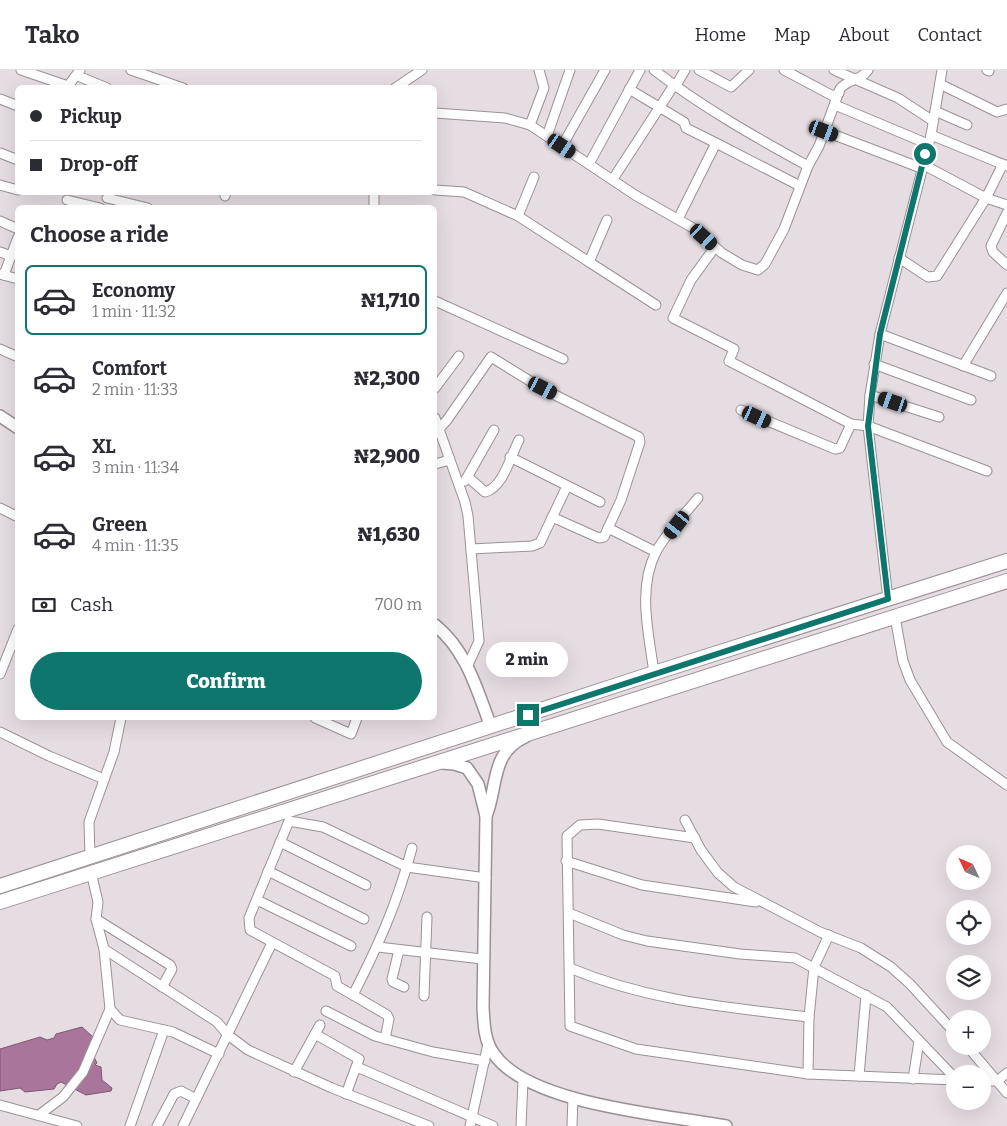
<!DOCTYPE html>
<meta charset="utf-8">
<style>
body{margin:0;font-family:Bitter,serif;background:#f2f2f3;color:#2b2b33;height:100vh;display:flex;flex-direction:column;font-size:19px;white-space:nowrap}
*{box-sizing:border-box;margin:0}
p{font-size:16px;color:#7c7c81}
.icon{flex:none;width:28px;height:28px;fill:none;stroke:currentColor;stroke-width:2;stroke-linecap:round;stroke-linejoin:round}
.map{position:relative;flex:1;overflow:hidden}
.sheet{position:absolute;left:15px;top:135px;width:422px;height:515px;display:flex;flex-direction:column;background:#fff;border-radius:8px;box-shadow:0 5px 20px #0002}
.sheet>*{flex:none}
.top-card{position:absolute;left:15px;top:15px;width:422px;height:110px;border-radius:8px;box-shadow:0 5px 20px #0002;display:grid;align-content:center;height:110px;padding:0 15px;background:#fff}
.needle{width:32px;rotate:314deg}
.tools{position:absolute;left:946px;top:775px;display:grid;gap:10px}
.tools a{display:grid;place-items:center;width:45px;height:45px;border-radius:50%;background:#fff;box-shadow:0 5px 20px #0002;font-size:25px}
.end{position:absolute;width:22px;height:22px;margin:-11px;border:6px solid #0f766e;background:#fff;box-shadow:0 0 0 2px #fff}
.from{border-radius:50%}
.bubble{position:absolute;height:35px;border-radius:18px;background:#fff;box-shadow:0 5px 20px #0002;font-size:16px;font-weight:800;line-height:35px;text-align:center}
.car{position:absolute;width:15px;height:30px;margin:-15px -8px;border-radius:6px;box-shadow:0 0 4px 1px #0007;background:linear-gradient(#222 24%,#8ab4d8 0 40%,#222 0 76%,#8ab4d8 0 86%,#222 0)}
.top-card b{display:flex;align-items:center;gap:18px;height:48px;font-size:19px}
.top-card b+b{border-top:1px solid #e1e1e2}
.top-card i{width:12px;height:12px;background:#2b2b33}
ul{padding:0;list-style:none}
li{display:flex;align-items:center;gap:15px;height:70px;margin:0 10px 8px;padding:0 5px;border:2px solid transparent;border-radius:8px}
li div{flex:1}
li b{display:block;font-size:19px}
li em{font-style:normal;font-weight:800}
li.on{border-color:#0f766e}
li>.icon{width:45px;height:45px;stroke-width:1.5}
h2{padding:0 15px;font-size:22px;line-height:60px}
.pay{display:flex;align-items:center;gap:12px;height:55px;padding:0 15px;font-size:19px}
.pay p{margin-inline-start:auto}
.cta{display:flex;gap:10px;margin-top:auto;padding:10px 15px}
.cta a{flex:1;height:58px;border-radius:30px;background:#0f766e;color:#fff;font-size:20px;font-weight:800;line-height:58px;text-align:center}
header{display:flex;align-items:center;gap:30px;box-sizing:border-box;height:70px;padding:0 25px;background:#fff;border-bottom:1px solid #e1e1e2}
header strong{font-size:24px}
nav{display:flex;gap:28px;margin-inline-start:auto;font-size:18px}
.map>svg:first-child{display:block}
</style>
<header>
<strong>Tako</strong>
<nav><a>Home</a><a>Map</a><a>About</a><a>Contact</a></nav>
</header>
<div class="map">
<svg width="1007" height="1056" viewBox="0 0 1007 1056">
<rect width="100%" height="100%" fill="#e6dde3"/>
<!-- water -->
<polygon fill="#aa759a" stroke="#7d5772" points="82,957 93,967 94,987 97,993 95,995 101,997 102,1010 112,1018 111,1021 86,1025 61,1012 57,1014 54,1019 25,1022 20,1018 0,1021 0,979 40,967 47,970 54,968 56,964"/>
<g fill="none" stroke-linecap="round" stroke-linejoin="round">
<defs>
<g id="street">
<polyline points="21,0 68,16 80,0"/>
<polyline points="131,0 183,18"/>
<path d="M654,0C702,37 755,67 808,96"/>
<polyline points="699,0 731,17 749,0"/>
<polyline points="784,0 833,26 839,23"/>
<polyline points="834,0 898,28 933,51"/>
<polyline points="987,0 989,1"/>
<polyline points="78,6 107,18"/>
<polyline points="940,14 997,42 1007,39"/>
<polyline points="675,17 685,0"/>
<polyline points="395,18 422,0"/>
<polyline points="629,19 684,52 686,58 716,73"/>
<polyline points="0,29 18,36"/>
<polyline points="835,35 928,74"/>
<polyline points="935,41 967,55"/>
<path d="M435,43L505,48L530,55L635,125L693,158L722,183L742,195L758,200L765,194L784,159L808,96L819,76L840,19C847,9 861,11 868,0"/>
<polyline points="530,55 544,18 539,0"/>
<polyline points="824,61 921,98"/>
<polyline points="931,65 1007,96"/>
<polyline points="547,66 570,0"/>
<polyline points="562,76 605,0"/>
<polyline points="0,83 18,90"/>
<polyline points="589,94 640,0"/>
<polyline points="922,94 986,128 1007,135"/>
<polyline points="613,109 674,15"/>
<polyline points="0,115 18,120"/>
<polyline points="435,120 464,122 518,146 534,107"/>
<polyline points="374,122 374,138"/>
<polyline points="225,126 226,122"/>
<polyline points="107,128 148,138"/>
<polyline points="67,130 100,138"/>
<polyline points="1007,143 991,176 993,182 1007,195"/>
<polyline points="518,146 589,192 607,150"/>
<polyline points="678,149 716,73 800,116"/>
<polyline points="0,151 18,159"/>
<polyline points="715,177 691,210 673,248 734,279 729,291 851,354 868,356 987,401"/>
<polyline points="0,182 11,186"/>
<polyline points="899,188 928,207 937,206 986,128 1003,94"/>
<polyline points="589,192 656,235"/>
<polyline points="0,204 18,209"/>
<polyline points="4,205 18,167"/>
<polyline points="435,231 563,289"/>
<polyline points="880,264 991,306"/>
<polyline points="0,279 18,287"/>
<polyline points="874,294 971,330"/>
<polyline points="963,296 1007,223"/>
<polyline points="435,318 459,286"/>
<polyline points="870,325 939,347"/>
<polyline points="741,340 835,379 840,378 851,354"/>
<polyline points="435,348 465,432 468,446 479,571 468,595"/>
<polyline points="439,359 447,350 491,287 543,319 639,367 640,372 621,430 604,467 599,468 552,447"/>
<polyline points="510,387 600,432"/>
<polyline points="435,394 446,391 449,387"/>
<path d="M469,408L485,422C503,418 511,385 519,370"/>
<polyline points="465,411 494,360"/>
<polyline points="0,438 18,447"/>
<polyline points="608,458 656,482"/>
<polyline points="471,479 532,476 540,473 567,416"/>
<polyline points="888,529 868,356 870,325 880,264 931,65 942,0"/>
<polyline points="895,547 903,591 910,610 947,672 1007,715"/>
<path d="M654,603C649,564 637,519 656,482C666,463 684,445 698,428"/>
<polyline points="0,604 18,559"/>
<polyline points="315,648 351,664 357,648"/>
<polyline points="0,662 49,686 104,709"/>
<polyline points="685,750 701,780 718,803 734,817 820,862 861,878 891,897 910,914 955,963"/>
<polyline points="695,768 598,754 580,755 567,766 570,956 636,979 808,1004 955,1010"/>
<polyline points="280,772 366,815"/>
<path d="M412,778C397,834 379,874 353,925L337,916L335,906L250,860L249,848L289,751L323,757L407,797L486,808"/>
<polyline points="90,787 89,752 114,682 121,648"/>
<polyline points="566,791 642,815 756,832"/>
<polyline points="268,801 364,849"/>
<polyline points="257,830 351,876"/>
<polyline points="569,843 623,865 647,871 740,884 795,888 887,937 955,1008"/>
<polyline points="96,849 170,895 172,899 162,917"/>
<polyline points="378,877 482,889"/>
<polyline points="104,879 217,952 228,965 248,980 332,1018 429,1056"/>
<polyline points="399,880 392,909 393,912 404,917"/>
<path d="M570,898C648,931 725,937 809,947"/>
<polyline points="353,925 387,945 389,949 385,969"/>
<polyline points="424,926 427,847"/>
<polyline points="110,939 120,950 173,962 219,984"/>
<polyline points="326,941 375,966 433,982 485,991"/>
<polyline points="315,964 359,989 346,1024"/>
<polyline points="967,976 1007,1023"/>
<polyline points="357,997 493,1056"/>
<polyline points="294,1002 320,955"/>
<polyline points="808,1004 809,947 814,897 829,865"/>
<polyline points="859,1006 866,925"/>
<polyline points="913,1009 919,971"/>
<polyline points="982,1011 997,1011 1007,1003"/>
<polyline points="0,1035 77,1056"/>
<polyline points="39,1045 63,1027 83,1002 110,939 104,879 96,849 98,832 91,802"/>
<polyline points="130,1056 164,960"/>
<polyline points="157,1056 174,1024 181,1021 196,1029"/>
<polyline points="183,1056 272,873"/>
<polyline points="470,1056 488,974"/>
<polyline points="521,1056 523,1010"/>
<polyline points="572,1056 573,1027"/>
</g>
<g id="secondary">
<polyline points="0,346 18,358"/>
<path d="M435,555C467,581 477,620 491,657"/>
<path d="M442,693L454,694L467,698L478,714L486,746L483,937C484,953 484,971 494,984C529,1035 668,1045 726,1056"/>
<path d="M486,746C498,717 490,683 525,667"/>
</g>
<g id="primary">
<polyline points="0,816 654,603 1007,491"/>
<polyline points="0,832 1007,511"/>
</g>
</defs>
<!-- street casing -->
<use href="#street" stroke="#999196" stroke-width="11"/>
<!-- secondary casing -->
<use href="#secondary" stroke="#999196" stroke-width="14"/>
<!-- primary casing -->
<use href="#primary" stroke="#999196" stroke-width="16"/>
<!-- street -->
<use href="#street" stroke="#fff" stroke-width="9"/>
<!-- secondary -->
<use href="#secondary" stroke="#fff" stroke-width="11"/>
<!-- primary -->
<use href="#primary" stroke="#fff" stroke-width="14"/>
</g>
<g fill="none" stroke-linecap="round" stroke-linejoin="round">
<!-- route -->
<polyline stroke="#0f766e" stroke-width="6" points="528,645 888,529 868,356 880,264 925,84"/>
</g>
</svg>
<div class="tools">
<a><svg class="needle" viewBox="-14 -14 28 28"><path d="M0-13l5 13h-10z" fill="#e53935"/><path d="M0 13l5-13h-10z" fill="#7c7c81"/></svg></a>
<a><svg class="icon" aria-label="locate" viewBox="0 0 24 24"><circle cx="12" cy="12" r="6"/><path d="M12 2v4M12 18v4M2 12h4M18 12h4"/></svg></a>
<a><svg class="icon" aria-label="layers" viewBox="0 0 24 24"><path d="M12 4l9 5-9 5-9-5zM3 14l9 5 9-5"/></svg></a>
<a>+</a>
<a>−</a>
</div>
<i class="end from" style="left:925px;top:84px"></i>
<i class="end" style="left:528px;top:645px"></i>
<div class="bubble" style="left:486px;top:572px;width:82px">2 min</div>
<i class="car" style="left:824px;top:61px;rotate:111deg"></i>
<i class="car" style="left:562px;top:76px;rotate:124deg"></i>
<i class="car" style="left:704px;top:167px;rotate:132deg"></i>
<i class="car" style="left:543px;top:318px;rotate:117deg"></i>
<i class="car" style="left:893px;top:332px;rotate:289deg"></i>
<i class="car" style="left:757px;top:347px;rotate:115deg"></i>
<i class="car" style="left:677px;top:455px;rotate:218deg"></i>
<div class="top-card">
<b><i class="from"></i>Pickup</b>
<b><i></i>Drop-off</b>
</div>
<section class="sheet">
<h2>Choose a ride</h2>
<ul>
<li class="on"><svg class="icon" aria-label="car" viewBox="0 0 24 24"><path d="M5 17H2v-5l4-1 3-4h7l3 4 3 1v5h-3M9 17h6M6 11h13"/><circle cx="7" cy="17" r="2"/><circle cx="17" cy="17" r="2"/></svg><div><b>Economy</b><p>1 min · 11:32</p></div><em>₦1,710</em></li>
<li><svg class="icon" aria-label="car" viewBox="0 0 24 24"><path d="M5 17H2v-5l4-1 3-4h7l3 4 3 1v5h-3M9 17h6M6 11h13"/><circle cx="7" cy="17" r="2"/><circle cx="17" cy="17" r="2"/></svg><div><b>Comfort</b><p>2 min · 11:33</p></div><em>₦2,300</em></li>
<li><svg class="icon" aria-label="car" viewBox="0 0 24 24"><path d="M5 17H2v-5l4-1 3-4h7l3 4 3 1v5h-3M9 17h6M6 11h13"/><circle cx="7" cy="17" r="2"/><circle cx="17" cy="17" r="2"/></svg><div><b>XL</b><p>3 min · 11:34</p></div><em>₦2,900</em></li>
<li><svg class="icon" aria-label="car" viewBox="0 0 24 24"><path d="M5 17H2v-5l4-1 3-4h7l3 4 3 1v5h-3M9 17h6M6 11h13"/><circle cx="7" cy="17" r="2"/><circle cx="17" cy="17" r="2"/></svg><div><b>Green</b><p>4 min · 11:35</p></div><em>₦1,630</em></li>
</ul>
<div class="pay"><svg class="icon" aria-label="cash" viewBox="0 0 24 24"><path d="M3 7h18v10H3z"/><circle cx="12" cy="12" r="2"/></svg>Cash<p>700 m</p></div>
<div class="cta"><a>Confirm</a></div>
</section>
</div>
